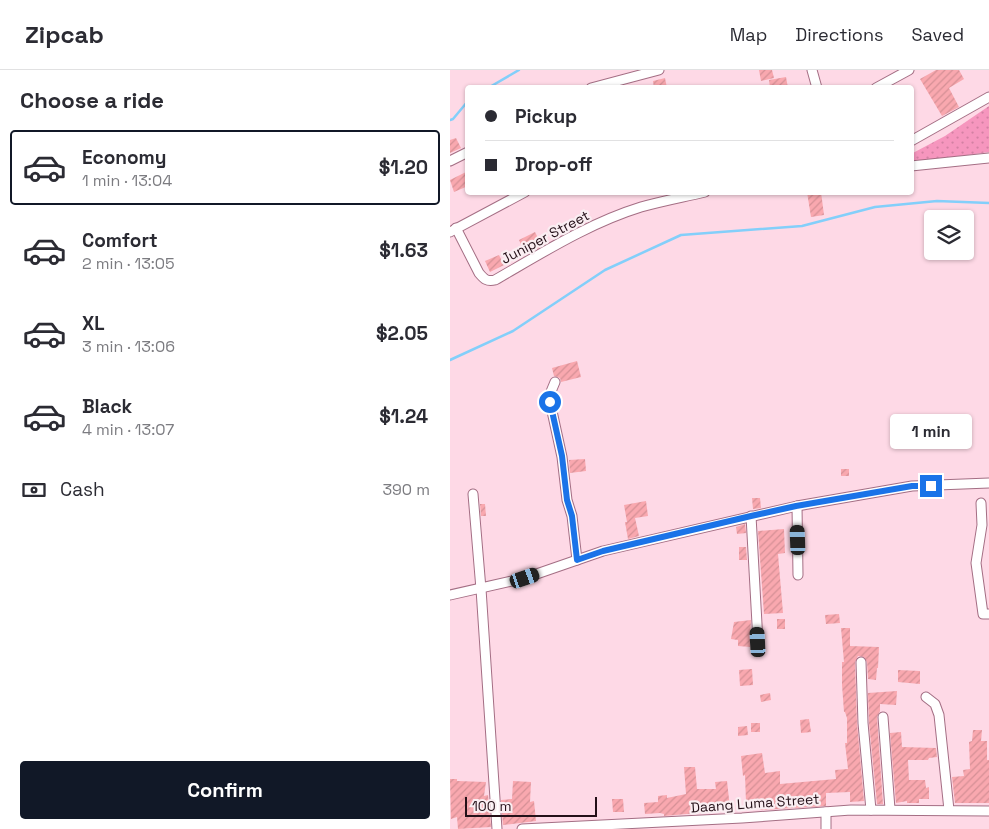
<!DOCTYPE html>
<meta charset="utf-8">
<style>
body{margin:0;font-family:"Space Grotesk",sans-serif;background:#f7f7f7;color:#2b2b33;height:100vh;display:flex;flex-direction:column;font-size:19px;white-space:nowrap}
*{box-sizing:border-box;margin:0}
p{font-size:16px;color:#7c7c81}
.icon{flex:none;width:28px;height:28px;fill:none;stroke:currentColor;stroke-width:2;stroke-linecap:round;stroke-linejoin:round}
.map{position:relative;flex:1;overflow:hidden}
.panel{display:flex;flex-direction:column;background:#fff;width:450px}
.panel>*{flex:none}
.hud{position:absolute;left:15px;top:15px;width:449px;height:110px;border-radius:5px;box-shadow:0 1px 4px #0004;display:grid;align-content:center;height:110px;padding:0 20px;background:#fff}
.controls{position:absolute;left:474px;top:140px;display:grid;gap:10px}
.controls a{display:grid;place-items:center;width:50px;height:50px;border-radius:5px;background:#fff;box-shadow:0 1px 4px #0004;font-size:25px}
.scale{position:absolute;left:15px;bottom:12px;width:132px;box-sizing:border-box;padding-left:5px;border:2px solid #241018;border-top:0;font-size:14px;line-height:18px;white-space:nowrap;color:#241018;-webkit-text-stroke:4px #faeef2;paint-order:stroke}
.end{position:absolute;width:22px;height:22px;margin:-11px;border:6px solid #1a73e8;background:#fff;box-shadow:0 0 0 2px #fff}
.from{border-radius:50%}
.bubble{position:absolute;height:35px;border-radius:5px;background:#fff;box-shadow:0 1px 4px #0004;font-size:16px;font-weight:700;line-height:35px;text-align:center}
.car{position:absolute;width:15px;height:30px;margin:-15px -8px;border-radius:6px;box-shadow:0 0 4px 1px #0007;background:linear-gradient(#222 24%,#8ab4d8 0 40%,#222 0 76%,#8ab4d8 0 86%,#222 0)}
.hud b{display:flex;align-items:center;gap:18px;height:48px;font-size:19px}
.hud b+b{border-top:1px solid #e1e1e2}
.hud i{width:12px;height:12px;background:#2b2b33}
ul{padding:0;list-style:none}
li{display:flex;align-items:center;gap:15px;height:75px;margin:0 10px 8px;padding:0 10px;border:2px solid transparent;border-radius:5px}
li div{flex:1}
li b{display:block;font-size:19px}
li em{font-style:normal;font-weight:700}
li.selected{border-color:#111827}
li>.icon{width:45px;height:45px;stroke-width:1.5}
h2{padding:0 20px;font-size:22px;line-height:60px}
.pay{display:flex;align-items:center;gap:12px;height:55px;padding:0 20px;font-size:19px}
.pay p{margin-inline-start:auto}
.primary-button{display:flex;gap:10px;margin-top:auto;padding:10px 20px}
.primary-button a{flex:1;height:58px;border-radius:5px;background:#111827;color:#fff;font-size:20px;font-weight:700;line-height:58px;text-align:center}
header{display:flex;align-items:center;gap:30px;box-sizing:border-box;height:70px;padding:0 25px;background:#fff;border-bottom:1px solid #e1e1e2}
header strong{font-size:24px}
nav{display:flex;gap:28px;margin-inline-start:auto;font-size:18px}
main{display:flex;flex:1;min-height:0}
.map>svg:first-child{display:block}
</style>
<header>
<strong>Zipcab</strong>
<nav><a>Map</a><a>Directions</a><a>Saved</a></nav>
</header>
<main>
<section class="panel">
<h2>Choose a ride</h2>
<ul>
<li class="selected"><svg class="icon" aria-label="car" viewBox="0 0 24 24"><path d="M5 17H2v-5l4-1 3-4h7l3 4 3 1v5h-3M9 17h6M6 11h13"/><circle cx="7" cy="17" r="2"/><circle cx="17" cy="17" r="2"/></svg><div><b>Economy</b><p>1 min · 13:04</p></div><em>$1.20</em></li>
<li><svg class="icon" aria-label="car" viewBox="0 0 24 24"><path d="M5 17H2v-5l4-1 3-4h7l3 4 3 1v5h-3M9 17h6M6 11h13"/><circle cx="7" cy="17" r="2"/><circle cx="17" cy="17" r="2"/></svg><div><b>Comfort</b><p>2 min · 13:05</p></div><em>$1.63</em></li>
<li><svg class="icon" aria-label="car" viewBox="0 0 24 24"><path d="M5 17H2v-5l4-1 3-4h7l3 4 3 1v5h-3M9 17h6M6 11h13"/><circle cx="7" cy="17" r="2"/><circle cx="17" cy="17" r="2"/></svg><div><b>XL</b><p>3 min · 13:06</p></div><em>$2.05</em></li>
<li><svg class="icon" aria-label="car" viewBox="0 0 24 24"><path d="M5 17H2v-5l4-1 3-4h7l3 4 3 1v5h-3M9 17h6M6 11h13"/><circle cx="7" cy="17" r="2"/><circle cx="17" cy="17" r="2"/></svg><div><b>Black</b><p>4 min · 13:07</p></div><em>$1.24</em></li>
</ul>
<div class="pay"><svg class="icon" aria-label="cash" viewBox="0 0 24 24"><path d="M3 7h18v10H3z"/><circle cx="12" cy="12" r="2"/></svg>Cash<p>390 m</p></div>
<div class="primary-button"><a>Confirm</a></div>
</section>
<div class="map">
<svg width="539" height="759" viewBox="0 0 539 759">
<defs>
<pattern id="park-dots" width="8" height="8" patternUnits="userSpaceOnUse" patternTransform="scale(1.25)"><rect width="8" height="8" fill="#f696be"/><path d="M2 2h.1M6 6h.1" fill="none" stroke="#d380a3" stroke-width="1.8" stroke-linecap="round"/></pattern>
<pattern id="building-hatch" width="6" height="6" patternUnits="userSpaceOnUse" patternTransform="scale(1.25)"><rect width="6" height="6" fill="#f9a8af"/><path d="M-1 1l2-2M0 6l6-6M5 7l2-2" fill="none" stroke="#d59096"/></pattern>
</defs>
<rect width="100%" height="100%" fill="#fed9e6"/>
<!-- park -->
<polygon fill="url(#park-dots)" points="539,36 539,82 461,93 461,84 495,66"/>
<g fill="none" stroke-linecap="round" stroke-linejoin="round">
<!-- stream -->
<g stroke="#83cffa" stroke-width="2.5">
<polyline points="38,18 69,0"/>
<polyline points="0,50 3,49 18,31"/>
<polyline points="0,290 63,261 155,200 231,165 352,156 425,137 487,131 539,133"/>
</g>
</g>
<!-- building -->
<g fill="url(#building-hatch)">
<polygon points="309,0 322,0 324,8 311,11"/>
<polygon points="486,0 509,0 514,9 499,18 509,37 492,46 470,9"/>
<polygon points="336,7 338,18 320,18 319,10"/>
<polygon points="215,8 217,18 204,18 203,11"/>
<polygon points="6,68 11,78 0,83 0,70"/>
<polygon points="18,101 18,116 4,122 0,110"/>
<polygon points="357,122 371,122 374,145 361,147"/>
<polygon points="85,162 92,176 76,185 69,170"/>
<polygon points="49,185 54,195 40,202 35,191"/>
<polygon points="127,291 131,307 111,312 110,308 104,306 102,298"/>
<polygon points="135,389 136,401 120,403 119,390"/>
<rect x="391" y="399" width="8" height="7"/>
<polygon points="302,428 310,428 311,438 303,439"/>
<polygon points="196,431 198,446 185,448 189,466 178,469 175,452 177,452 174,435"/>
<polygon points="30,434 35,434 36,446 31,446"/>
<polygon points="295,454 296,463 287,464 286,457"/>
<polygon points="334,459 335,483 328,484 333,543 314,544 308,461"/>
<polygon points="289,477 296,477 297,490 289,490"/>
<polygon points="389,544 390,553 376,554 375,545"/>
<rect x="327" y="549" width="8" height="10"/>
<polygon points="301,550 300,577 288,576 288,570 281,569 284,552"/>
<polygon points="391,558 400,558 400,576 429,577 428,598 427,598 426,610 418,609 417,592 414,587 408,586 405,592 407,653 414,731 400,732 400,722 376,723 376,736 310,740 309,732 296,732 295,705 293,706 291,686 312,683 315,703 330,701 330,714 386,709 385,700 398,699 395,673 397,673 397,648 395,642 394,642 392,615 392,592 394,592"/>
<polygon points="302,599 303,615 290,616 289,600"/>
<polygon points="448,600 470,601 470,614 448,612"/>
<polygon points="447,621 446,635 430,634 430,641 427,647 433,734 427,734 419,653 418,623"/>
<polygon points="320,623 321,630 311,632 310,625"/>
<polygon points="359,649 361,662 351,663 350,650"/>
<rect x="301" y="653" width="9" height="9"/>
<polygon points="297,656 298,665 288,666 288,657"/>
<polygon points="523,660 532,660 531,671 537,671 537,690 539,690 539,733 505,733 502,707 514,706 513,700 520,699 519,672 522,671"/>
<polygon points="451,662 452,677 486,678 487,687 479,688 478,690 458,690 459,710 475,710 476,718 479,717 479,729 469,729 469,733 457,733 457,731 446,733 440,663"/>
<polygon points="234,697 245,697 247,719 266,719 265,712 277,711 280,738 268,739 267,734 259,736 251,735 251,742 248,743 214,746 214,744 210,743 195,744 194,733 208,732 208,726 217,725 217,728 236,724"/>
<polygon points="0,709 7,709 7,711 36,712 34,726 38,725 41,757 8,759 7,747 1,749"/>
<polygon points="63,711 81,712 80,732 84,731 86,751 53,755 51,730 62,729"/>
<polygon points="162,729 173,729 174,742 163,742"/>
</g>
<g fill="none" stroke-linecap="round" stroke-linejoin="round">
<defs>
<g id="street">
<polyline points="362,0 367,18"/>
<polyline points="141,18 209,0"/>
<polyline points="426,18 459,0"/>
<polyline points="461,71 539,27"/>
<polyline points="0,91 18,82"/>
<polyline points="461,96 539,88"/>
<path d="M6,158L29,203C34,209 37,212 45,210C92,183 139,153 191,137C212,131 234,127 255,122"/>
<polyline points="0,162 75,122"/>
<polyline points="105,312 100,324 100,332 112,387 117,430 122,446 127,490"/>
<polyline points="23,424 31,519 47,759"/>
<polyline points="531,433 532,455 526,493 533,544 539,544"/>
<polyline points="347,436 348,505"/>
<polyline points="301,446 308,572"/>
<polyline points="0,525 75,508 153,481 347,436 462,416 539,413"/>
<polyline points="411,592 413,653 421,740"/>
<polyline points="476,627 485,634 489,645 499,740"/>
<polyline points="433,647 440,739"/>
<polyline points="72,759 292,748 401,740 539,741"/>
<polyline points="376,759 376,742"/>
</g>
</defs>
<!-- street casing -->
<use href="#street" stroke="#a46e84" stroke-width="11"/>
<!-- street -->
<use href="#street" stroke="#fff" stroke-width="9"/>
</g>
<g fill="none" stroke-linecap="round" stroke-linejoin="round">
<!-- route -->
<polyline stroke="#1a73e8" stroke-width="6" points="100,332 112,386 117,430 122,446 127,490 153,481 301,446 346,436 462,416 481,416"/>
</g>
<g text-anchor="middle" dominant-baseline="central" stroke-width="4.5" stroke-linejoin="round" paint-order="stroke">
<!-- street labels -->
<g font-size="14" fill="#241018" stroke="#faeef2">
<text transform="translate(95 167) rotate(-28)">Juniper Street</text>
<text transform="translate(305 733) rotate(-4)">Daang Luma Street</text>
</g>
</g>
</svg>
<div class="controls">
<a><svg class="icon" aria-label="layers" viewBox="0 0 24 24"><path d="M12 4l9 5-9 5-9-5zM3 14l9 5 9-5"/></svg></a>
</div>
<div class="scale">100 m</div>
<i class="end from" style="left:100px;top:332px"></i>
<i class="end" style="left:481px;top:416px"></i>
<div class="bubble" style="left:440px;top:344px;width:82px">1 min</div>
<i class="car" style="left:348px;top:470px;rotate:358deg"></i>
<i class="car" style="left:75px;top:508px;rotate:71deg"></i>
<i class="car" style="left:308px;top:572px;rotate:357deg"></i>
<div class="hud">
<b><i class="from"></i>Pickup</b>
<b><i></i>Drop-off</b>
</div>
</div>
</main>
